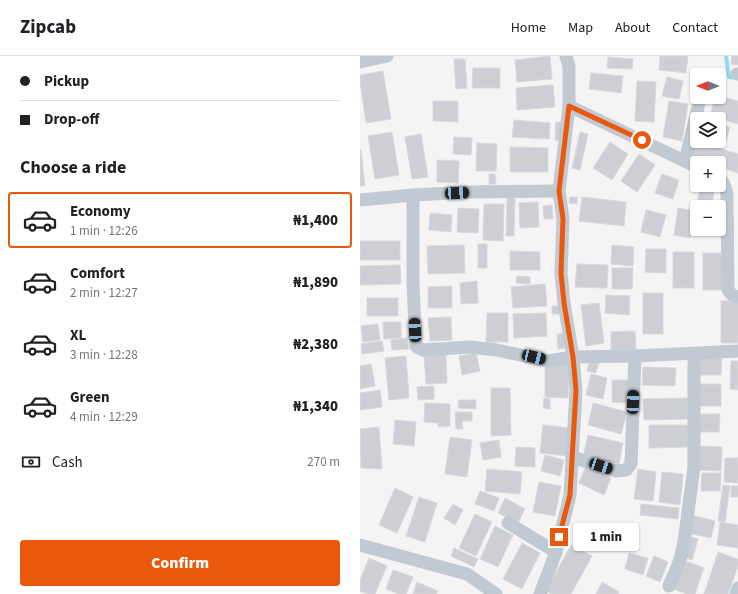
<!DOCTYPE html>
<meta charset="utf-8">
<style>
body{margin:0;font-family:"Source Sans 3",sans-serif;background:#f2f2f2;color:#202124;height:100vh;display:flex;flex-direction:column;font-size:15px;white-space:nowrap}
*{box-sizing:border-box;margin:0}
p{font-size:13px;color:#757577}
.icon{flex:none;width:22px;height:22px;fill:none;stroke:currentColor;stroke-width:2;stroke-linecap:round;stroke-linejoin:round}
.map{position:relative;flex:1;overflow:hidden}
.details{display:flex;flex-direction:column;background:#fff;width:360px}
.details>*{flex:none}
.hud{display:grid;align-content:center;height:88px;padding:0 20px;background:#fff}
.needle{width:26px;rotate:270deg}
.fabs{position:absolute;left:330px;top:12px;display:grid;gap:8px}
.fabs a{display:grid;place-items:center;width:36px;height:36px;border-radius:4px;background:#fff;box-shadow:0 1px 3px #0004;font-size:20px}
.end{position:absolute;width:18px;height:18px;margin:-9px;border:5px solid #ea580c;background:#fff;box-shadow:0 0 0 2px #fff}
.from{border-radius:50%}
.bubble{position:absolute;height:28px;border-radius:4px;background:#fff;box-shadow:0 1px 3px #0004;font-size:13px;font-weight:800;line-height:28px;text-align:center}
.car{position:absolute;width:12px;height:24px;margin:-12px -6px;border-radius:5px;box-shadow:0 0 3px 1px #0007;background:linear-gradient(#222 24%,#8ab4d8 0 40%,#222 0 76%,#8ab4d8 0 86%,#222 0)}
.hud b{display:flex;align-items:center;gap:14px;height:38px;font-size:15px}
.hud b+b{border-top:1px solid #e0e0e0}
.hud i{width:10px;height:10px;background:#202124}
ul{padding:0;list-style:none}
li{display:flex;align-items:center;gap:12px;height:56px;margin:0 8px 6px;padding:0 12px;border:2px solid transparent;border-radius:4px}
li div{flex:1}
li b{display:block;font-size:15px}
li em{font-style:normal;font-weight:800}
li.active{border-color:#ea580c}
li>.icon{width:36px;height:36px;stroke-width:1.5}
h2{padding:0 20px;font-size:18px;line-height:48px}
.pay{display:flex;align-items:center;gap:10px;height:44px;padding:0 20px;font-size:15px}
.pay p{margin-inline-start:auto}
.cta{display:flex;gap:8px;margin-top:auto;padding:8px 20px}
.cta a{flex:1;height:46px;border-radius:4px;background:#ea580c;color:#fff;font-size:16px;font-weight:800;line-height:46px;text-align:center}
header{display:flex;align-items:center;gap:24px;box-sizing:border-box;height:56px;padding:0 20px;background:#fff;border-bottom:1px solid #e0e0e0}
header strong{font-size:19px}
nav{display:flex;gap:22px;margin-inline-start:auto;font-size:14px}
main{display:flex;flex:1;min-height:0}
.map>svg:first-child{display:block}
</style>
<header>
<strong>Zipcab</strong>
<nav><a>Home</a><a>Map</a><a>About</a><a>Contact</a></nav>
</header>
<main>
<section class="details">
<div class="hud">
<b><i class="from"></i>Pickup</b>
<b><i></i>Drop-off</b>
</div>
<h2>Choose a ride</h2>
<ul>
<li class="active"><svg class="icon" aria-label="car" viewBox="0 0 24 24"><path d="M5 17H2v-5l4-1 3-4h7l3 4 3 1v5h-3M9 17h6M6 11h13"/><circle cx="7" cy="17" r="2"/><circle cx="17" cy="17" r="2"/></svg><div><b>Economy</b><p>1 min · 12:26</p></div><em>₦1,400</em></li>
<li><svg class="icon" aria-label="car" viewBox="0 0 24 24"><path d="M5 17H2v-5l4-1 3-4h7l3 4 3 1v5h-3M9 17h6M6 11h13"/><circle cx="7" cy="17" r="2"/><circle cx="17" cy="17" r="2"/></svg><div><b>Comfort</b><p>2 min · 12:27</p></div><em>₦1,890</em></li>
<li><svg class="icon" aria-label="car" viewBox="0 0 24 24"><path d="M5 17H2v-5l4-1 3-4h7l3 4 3 1v5h-3M9 17h6M6 11h13"/><circle cx="7" cy="17" r="2"/><circle cx="17" cy="17" r="2"/></svg><div><b>XL</b><p>3 min · 12:28</p></div><em>₦2,380</em></li>
<li><svg class="icon" aria-label="car" viewBox="0 0 24 24"><path d="M5 17H2v-5l4-1 3-4h7l3 4 3 1v5h-3M9 17h6M6 11h13"/><circle cx="7" cy="17" r="2"/><circle cx="17" cy="17" r="2"/></svg><div><b>Green</b><p>4 min · 12:29</p></div><em>₦1,340</em></li>
</ul>
<div class="pay"><svg class="icon" aria-label="cash" viewBox="0 0 24 24"><path d="M3 7h18v10H3z"/><circle cx="12" cy="12" r="2"/></svg>Cash<p>270 m</p></div>
<div class="cta"><a>Confirm</a></div>
</section>
<div class="map">
<svg width="378" height="538" viewBox="0 0 378 538">
<rect width="100%" height="100%" fill="#f5f3f3"/>
<g fill="none" stroke-linecap="round" stroke-linejoin="round">
<!-- stream -->
<polyline stroke="#90daee" stroke-width="4" points="366,0 369,21 376,22"/>
</g>
<!-- building -->
<g fill="#cdcfd5" stroke="#d7d9de">
<polygon points="190,0 192,23 157,26 155,4"/>
<polygon points="300,0 328,0 326,17 299,14"/>
<polygon points="372,0 378,0 378,9 371,8"/>
<polygon points="248,1 273,3 272,13 247,12"/>
<polygon points="94,3 105,3 107,32 96,33"/>
<polygon points="113,12 140,12 140,32 112,32"/>
<polygon points="23,15 31,63 6,67 0,26 0,19"/>
<polygon points="231,17 263,20 261,37 229,33"/>
<polygon points="307,21 323,25 319,43 302,40"/>
<polygon points="277,25 296,26 294,66 275,65"/>
<polygon points="193,29 195,51 157,54 156,32"/>
<polygon points="359,40 378,45 378,68 350,60 355,41 359,41"/>
<polygon points="73,45 98,45 98,66 73,65"/>
<polygon points="309,45 328,48 322,85 303,81"/>
<polygon points="154,64 190,67 189,83 152,81"/>
<polygon points="196,66 203,66 202,85 195,84"/>
<polygon points="359,68 370,71 364,91 343,85 359,85"/>
<polygon points="32,76 39,119 15,123 8,80"/>
<polygon points="220,76 228,78 220,114 212,112"/>
<polygon points="61,78 68,121 52,123 45,81"/>
<polygon points="94,81 112,82 111,99 93,98"/>
<polygon points="250,86 268,98 252,124 233,112"/>
<polygon points="336,86 378,98 378,117 359,111 359,107 343,107 331,104"/>
<polygon points="117,87 137,88 136,115 116,115"/>
<polygon points="150,91 188,92 188,116 150,116"/>
<polygon points="0,94 1,94 5,130 0,130"/>
<polygon points="279,98 295,109 277,136 261,125"/>
<polygon points="77,104 99,105 98,127 77,126"/>
<polygon points="129,118 135,118 136,128 129,128"/>
<polygon points="302,118 319,124 313,143 295,137"/>
<polygon points="341,129 355,132 351,151 336,151"/>
<polygon points="147,141 155,142 154,180 146,180"/>
<polygon points="210,141 217,141 217,148 209,147"/>
<polygon points="222,141 266,146 264,170 219,165"/>
<polygon points="178,146 179,171 160,172 159,147"/>
<polygon points="124,148 144,148 143,185 123,184"/>
<polygon points="192,149 193,163 184,163 183,150"/>
<polygon points="98,152 119,153 118,177 97,176"/>
<polygon points="318,152 335,155 330,182 314,179"/>
<polygon points="286,154 306,159 300,181 281,176"/>
<polygon points="70,157 92,159 91,176 69,174"/>
<polygon points="359,159 363,159 363,179 349,179 349,173 359,173"/>
<rect x="0" y="185" width="40" height="19"/>
<rect x="118" y="188" width="9" height="24"/>
<polygon points="104,189 105,217 68,218 67,190"/>
<polygon points="252,189 274,191 273,210 251,208"/>
<polygon points="286,193 306,193 306,217 285,216"/>
<polygon points="150,195 180,196 180,214 150,214"/>
<rect x="313" y="196" width="21" height="36"/>
<rect x="343" y="197" width="19" height="37"/>
<polygon points="217,208 248,209 247,232 215,231"/>
<polygon points="40,209 41,228 0,229 0,210"/>
<polygon points="252,212 273,212 272,233 252,233"/>
<polygon points="157,220 170,221 170,228 156,227"/>
<polygon points="117,225 118,247 101,248 100,227"/>
<polygon points="185,228 187,250 153,252 151,231"/>
<polygon points="92,230 92,252 68,252 68,231"/>
<rect x="283" y="237" width="20" height="41"/>
<polygon points="246,239 270,240 269,259 245,257"/>
<rect x="7" y="242" width="31" height="18"/>
<rect x="361" y="245" width="17" height="42"/>
<polygon points="239,247 244,287 226,290 221,249"/>
<polygon points="192,250 201,250 200,258 192,258"/>
<polygon points="127,257 148,257 148,286 126,286"/>
<polygon points="186,257 187,280 154,282 153,258"/>
<polygon points="91,261 92,284 70,285 68,262"/>
<polygon points="23,266 41,266 41,282 24,283"/>
<polygon points="18,268 20,284 3,286 1,270"/>
<polygon points="275,275 276,294 251,294 251,276"/>
<polygon points="207,277 208,292 198,293 197,278"/>
<polygon points="47,282 49,293 32,294 31,284"/>
<polygon points="22,285 24,295 2,298 1,288"/>
<polygon points="116,297 120,315 102,319 99,300"/>
<polygon points="86,298 87,327 66,328 64,299"/>
<polygon points="46,300 49,342 29,344 25,302"/>
<polygon points="339,300 362,300 361,319 339,319"/>
<polygon points="230,303 239,305 236,317 227,315"/>
<polygon points="371,305 378,305 378,334 370,333"/>
<polygon points="185,307 209,307 208,342 185,341"/>
<polygon points="11,308 15,330 0,333 0,310"/>
<polygon points="283,311 316,312 315,330 282,329"/>
<polygon points="231,318 247,322 243,343 226,339"/>
<polygon points="252,324 271,324 270,347 252,346"/>
<rect x="337" y="328" width="24" height="22"/>
<polygon points="74,330 74,343 58,344 57,331"/>
<polygon points="131,332 150,332 151,379 131,380"/>
<polygon points="20,334 22,351 0,354 0,337"/>
<polygon points="184,342 190,343 190,353 183,352"/>
<polygon points="328,342 328,363 284,364 283,343"/>
<polygon points="99,344 116,344 116,353 98,352"/>
<polygon points="65,347 90,348 90,370 78,371 78,367 64,366"/>
<polygon points="233,347 267,356 261,378 228,369"/>
<polygon points="95,356 112,356 112,365 102,365 103,373 96,373"/>
<polygon points="338,358 360,358 359,376 338,376"/>
<polygon points="35,364 56,366 54,390 33,388"/>
<polygon points="183,369 211,372 208,400 180,397"/>
<polygon points="289,369 328,369 329,391 289,392"/>
<polygon points="19,371 22,413 1,412 0,373"/>
<polygon points="228,379 263,387 259,408 223,401"/>
<polygon points="90,381 112,384 107,421 85,418"/>
<polygon points="139,384 141,401 123,404 120,387"/>
<polygon points="340,390 362,391 361,415 338,414"/>
<polygon points="156,391 175,392 175,411 155,410"/>
<polygon points="185,399 204,404 200,420 181,415"/>
<polygon points="365,402 378,402 378,427 364,426"/>
<polygon points="226,410 251,422 244,439 219,427"/>
<polygon points="127,413 162,416 160,438 125,435"/>
<polygon points="278,413 296,416 293,445 274,443"/>
<polygon points="302,416 323,418 320,449 299,446"/>
<polygon points="342,417 361,417 360,435 341,435"/>
<polygon points="179,426 201,430 195,460 173,456"/>
<polygon points="363,429 370,430 365,466 358,465"/>
<rect x="371" y="430" width="7" height="11"/>
<polygon points="35,432 53,441 37,477 19,469"/>
<polygon points="120,435 139,442 134,455 115,448"/>
<polygon points="59,441 77,447 65,486 46,480"/>
<polygon points="145,442 165,453 158,467 138,457"/>
<polygon points="93,448 103,454 95,469 84,462"/>
<polygon points="281,448 319,452 318,463 280,459"/>
<polygon points="115,458 132,466 116,500 99,492"/>
<polygon points="332,459 355,465 351,482 328,477"/>
<polygon points="360,466 378,469 378,492 357,489"/>
<polygon points="135,470 153,479 138,511 120,503"/>
<polygon points="329,480 338,483 332,504 322,501"/>
<polygon points="162,487 180,497 162,533 143,523"/>
<polygon points="211,489 232,500 211,538 191,538 186,535"/>
<polygon points="94,492 118,503 114,511 91,500"/>
<polygon points="358,496 378,503 378,510 368,538 344,538"/>
<polygon points="269,497 288,502 283,519 265,513"/>
<polygon points="294,500 308,506 300,526 286,520"/>
<polygon points="9,502 27,510 15,538 8,538 0,535 0,524"/>
<polygon points="323,504 344,512 335,538 327,538 313,533"/>
<polygon points="33,514 53,521 46,538 39,538 26,533"/>
<polygon points="57,526 78,535 76,538 53,538"/>
<polygon points="242,526 259,536 258,538 236,538"/>
</g>
<g fill="none" stroke-linecap="round" stroke-linejoin="round">
<!-- minor -->
<g stroke="#c1cad2" stroke-width="13">
<polyline points="0,6 27,0"/>
<polyline points="377,18 378,18"/>
<polyline points="209,50 337,111"/>
<polyline points="325,105 340,43"/>
<polyline points="359,121 364,128 367,138 368,234 372,239 378,241"/>
<polyline points="53,139 53,228 56,290 59,292 63,294 110,291 137,294 188,305 213,301 275,300 378,295"/>
<polyline points="0,144 53,139 112,136 199,135"/>
<polyline points="212,401 256,415 266,414 271,408 275,300"/>
<polyline points="148,467 196,496"/>
<polyline points="0,489 107,518 136,538"/>
<polyline points="309,530 320,504 324,486 334,411 334,298"/>
<polyline points="180,538 196,496 210,439 216,334 213,301 204,247 201,217 203,163 199,135 209,50 209,11 206,0"/>
<polyline points="376,538 378,532"/>
</g>
</g>
<g fill="none" stroke-linecap="round" stroke-linejoin="round">
<!-- route -->
<polyline stroke="#ea580c" stroke-width="5" points="199,481 210,439 216,334 213,301 204,247 201,217 203,163 199,135 209,50 282,84"/>
</g>
</svg>
<div class="fabs">
<a><svg class="needle" viewBox="-14 -14 28 28"><path d="M0-13l5 13h-10z" fill="#e53935"/><path d="M0 13l5-13h-10z" fill="#757577"/></svg></a>
<a><svg class="icon" aria-label="layers" viewBox="0 0 24 24"><path d="M12 4l9 5-9 5-9-5zM3 14l9 5 9-5"/></svg></a>
<a>+</a>
<a>−</a>
</div>
<i class="end from" style="left:282px;top:84px"></i>
<i class="end" style="left:199px;top:481px"></i>
<div class="bubble" style="left:213px;top:467px;width:66px">1 min</div>
<i class="car" style="left:97px;top:137px;rotate:87deg"></i>
<i class="car" style="left:55px;top:274px;rotate:357deg"></i>
<i class="car" style="left:174px;top:301px;rotate:103deg"></i>
<i class="car" style="left:273px;top:346px;rotate:2deg"></i>
<i class="car" style="left:241px;top:410px;rotate:108deg"></i>
</div>
</main>
